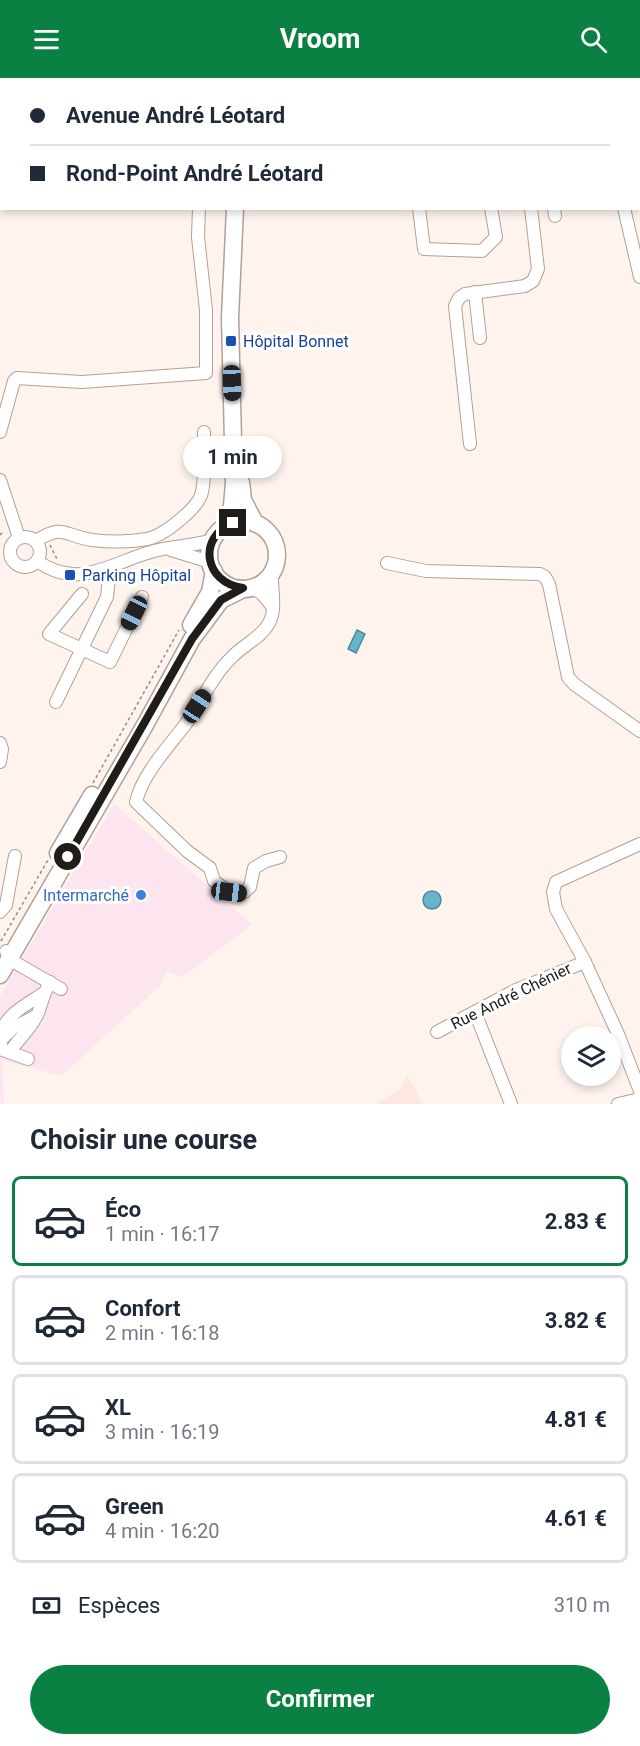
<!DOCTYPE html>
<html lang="fr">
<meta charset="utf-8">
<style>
body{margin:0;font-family:Roboto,sans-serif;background:#f6f6f7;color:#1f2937;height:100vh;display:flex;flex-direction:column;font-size:22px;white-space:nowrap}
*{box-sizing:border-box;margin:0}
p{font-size:20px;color:#747a83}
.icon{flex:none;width:33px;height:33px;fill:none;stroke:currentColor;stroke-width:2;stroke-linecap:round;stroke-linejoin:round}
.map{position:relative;height:1026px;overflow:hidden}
.details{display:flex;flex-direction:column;background:#fff;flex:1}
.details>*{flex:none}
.guide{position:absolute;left:0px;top:0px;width:640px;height:132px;box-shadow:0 3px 9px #0003;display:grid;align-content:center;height:132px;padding:0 30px;background:#fff}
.tools{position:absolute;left:561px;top:948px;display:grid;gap:12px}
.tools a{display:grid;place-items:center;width:60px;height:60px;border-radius:50%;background:#fff;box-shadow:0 3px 9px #0003;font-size:30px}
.end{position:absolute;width:27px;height:27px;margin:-14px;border:8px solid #211c17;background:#fff;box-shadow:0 0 0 3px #fff}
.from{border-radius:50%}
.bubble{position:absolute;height:42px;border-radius:21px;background:#fff;box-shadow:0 3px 9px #0003;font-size:20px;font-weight:700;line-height:42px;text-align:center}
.car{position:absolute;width:18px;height:36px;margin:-18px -9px;border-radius:8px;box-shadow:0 0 4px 2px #0007;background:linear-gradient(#222 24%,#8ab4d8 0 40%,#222 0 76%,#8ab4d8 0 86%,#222 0)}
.guide b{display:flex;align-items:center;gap:21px;height:57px;font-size:22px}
.guide b+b{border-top:2px solid #e0e1e3}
.guide i{width:15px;height:15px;background:#1f2937}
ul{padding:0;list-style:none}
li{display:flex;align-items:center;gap:18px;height:90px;margin:0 12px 9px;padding:0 18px;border:3px solid #e0e1e3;border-radius:9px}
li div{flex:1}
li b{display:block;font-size:22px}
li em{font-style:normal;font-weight:700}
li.active{border-color:#0b8043}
li>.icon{width:54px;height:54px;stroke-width:1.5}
h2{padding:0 30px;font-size:27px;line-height:72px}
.pay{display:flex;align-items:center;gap:15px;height:66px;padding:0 30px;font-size:22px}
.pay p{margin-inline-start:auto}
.primary-button{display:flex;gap:12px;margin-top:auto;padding:12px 30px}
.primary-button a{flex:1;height:69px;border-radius:36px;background:#0b8043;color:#fff;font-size:24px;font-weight:700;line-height:69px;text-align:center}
header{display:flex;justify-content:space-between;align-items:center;height:78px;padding:0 30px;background:#0b8043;color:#fff;font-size:27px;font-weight:700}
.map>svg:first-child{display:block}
</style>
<header><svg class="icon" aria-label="menu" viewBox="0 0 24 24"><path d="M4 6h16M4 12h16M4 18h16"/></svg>Vroom<svg class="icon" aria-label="search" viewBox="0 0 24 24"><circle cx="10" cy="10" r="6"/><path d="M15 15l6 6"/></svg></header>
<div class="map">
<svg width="640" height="1026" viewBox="0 0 640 1026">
<rect width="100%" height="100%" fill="#fef4ed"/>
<!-- commercial -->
<polygon fill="#fde5f0" points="114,726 252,847 182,899 167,894 159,909 61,998 2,982 4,1026 0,1026 0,918"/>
<!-- education -->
<polygon fill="#fce8e0" points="407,997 423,1026 376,1026 400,1011"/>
<!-- water -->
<g fill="#64b6cd" stroke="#508896" stroke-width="1.5">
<polygon points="357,552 365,556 356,575 348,571"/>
<circle cx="432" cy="822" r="9"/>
</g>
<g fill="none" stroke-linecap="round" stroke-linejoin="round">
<defs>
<g id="minor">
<polyline points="178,0 178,2"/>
<polyline points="601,0 601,2"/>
<polyline points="74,2 76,0"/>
<polyline points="0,63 2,61"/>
<polyline points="419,130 424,171 482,173 496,159 491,130"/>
<polyline points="554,130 555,138"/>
<polyline points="624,130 640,199"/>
<polyline points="475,214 480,260"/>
<polyline points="0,354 14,303 17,300 82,304 206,295 206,232 198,159 199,130"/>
<polyline points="470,366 455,228 459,220 465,216 525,208 533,203 538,191 531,130"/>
<polyline points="0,402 19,460"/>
<circle cx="25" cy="474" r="15"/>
<path d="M36,463C64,445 64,458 92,462C109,464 131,464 147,461C163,458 199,430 202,414C206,395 204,373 204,354"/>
<polyline points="171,472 210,484"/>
<path d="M37,483C79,513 112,484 154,473C174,468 194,468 213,462"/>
<polyline points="387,485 426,493 540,496 545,499 549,506 568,599 574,606 640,653"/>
<path d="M272,495C271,510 277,531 269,545C261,560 243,567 232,579C212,598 201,625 185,647C168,669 142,697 136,724L187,773L210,790L214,803L229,814L243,815L250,809L254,790L266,783L280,779"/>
<polyline points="252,509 262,516 272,528"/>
<polyline points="82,516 49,556 110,584 142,519"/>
<polyline points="56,624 107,519 109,500 108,490"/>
<polyline points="0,665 2,671 0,684"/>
<polyline points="640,766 556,804 553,814 556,831 585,884 618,956 640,1013"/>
<polyline points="0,834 6,827 15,778"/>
<polyline points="6,873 9,881 61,911"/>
<polyline points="475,934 511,1026"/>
<polyline points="437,954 516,912 585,884"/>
<path d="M0,959C4,937 26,927 44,915"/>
<polyline points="2,961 13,950 34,939"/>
<polyline points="0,965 3,972 28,981"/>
<path d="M10,974C18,961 32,950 38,935C42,925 44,914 50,904"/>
<polyline points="618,1026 640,1021"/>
</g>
<g id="major">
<polyline points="260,2 260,0"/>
<polyline points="241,404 243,422 255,445"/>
<circle cx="243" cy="477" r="34"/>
<polyline points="227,447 231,439 234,405 230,240 235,130"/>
<polyline points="191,547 210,514 214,493"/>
<polyline points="58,775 92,717"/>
<polyline points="0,897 145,647 192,561 221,522 243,511"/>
</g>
</defs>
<!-- minor casing -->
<use href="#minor" stroke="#b1a196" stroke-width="14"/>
<!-- major casing -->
<use href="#major" stroke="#b1a196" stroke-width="19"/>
<!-- path -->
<g stroke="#908983" stroke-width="1.5" stroke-dasharray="3 3" stroke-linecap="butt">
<polyline points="0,457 4,453"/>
<polyline points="50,467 57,481"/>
<polyline points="93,705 179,552"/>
<polyline points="1,863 48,782"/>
</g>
<!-- minor -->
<use href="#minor" stroke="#fff" stroke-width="12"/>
<!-- major -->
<use href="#major" stroke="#fff" stroke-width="16"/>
</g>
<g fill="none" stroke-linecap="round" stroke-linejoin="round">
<!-- route -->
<path stroke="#211c17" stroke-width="8" d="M68,779L192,561L221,522L243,510C204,505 197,459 233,445"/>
</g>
<!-- markers -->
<g fill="#1a4fb4" stroke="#fff" stroke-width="2">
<rect x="225" y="257" width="12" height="12" rx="3"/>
<rect x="64" y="491" width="12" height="12" rx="3"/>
</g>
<circle fill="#3f7fe0" stroke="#fff" stroke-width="2" cx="141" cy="817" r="6"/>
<g text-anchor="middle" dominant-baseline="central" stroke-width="6" stroke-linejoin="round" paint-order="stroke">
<!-- transit labels -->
<g font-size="16" fill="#164399" stroke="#fff" text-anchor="start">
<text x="243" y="263">Hôpital Bonnet</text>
<text x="82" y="497">Parking Hôpital</text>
</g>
<!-- shop labels -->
<g font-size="16" fill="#366cbe" stroke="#fff" text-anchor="end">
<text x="129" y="817">Intermarché</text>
</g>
<!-- street labels -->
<g font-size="16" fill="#211c17" stroke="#fff">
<text transform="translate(511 918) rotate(-26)">Rue André Chénier</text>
</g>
</g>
</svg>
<div class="tools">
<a><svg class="icon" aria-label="layers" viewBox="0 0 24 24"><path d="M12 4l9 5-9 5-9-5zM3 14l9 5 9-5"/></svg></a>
</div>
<i class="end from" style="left:68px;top:779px"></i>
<i class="end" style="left:233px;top:445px"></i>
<div class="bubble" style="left:183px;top:358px;width:99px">1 min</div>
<i class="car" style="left:232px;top:305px;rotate:178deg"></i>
<i class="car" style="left:134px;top:535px;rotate:206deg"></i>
<i class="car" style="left:197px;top:628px;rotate:33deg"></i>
<i class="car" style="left:229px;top:814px;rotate:97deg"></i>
<div class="guide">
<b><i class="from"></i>Avenue André Léotard</b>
<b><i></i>Rond-Point André Léotard</b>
</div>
</div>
<section class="details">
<h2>Choisir une course</h2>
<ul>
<li class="active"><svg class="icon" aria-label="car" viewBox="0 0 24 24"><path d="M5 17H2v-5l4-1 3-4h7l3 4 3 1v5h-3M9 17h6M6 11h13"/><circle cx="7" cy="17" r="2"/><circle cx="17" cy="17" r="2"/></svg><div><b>Éco</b><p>1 min · 16:17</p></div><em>2.83 €</em></li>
<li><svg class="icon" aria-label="car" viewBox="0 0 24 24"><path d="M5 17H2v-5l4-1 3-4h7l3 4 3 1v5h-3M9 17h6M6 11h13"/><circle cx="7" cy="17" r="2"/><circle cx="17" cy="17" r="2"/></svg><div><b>Confort</b><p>2 min · 16:18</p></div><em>3.82 €</em></li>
<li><svg class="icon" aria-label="car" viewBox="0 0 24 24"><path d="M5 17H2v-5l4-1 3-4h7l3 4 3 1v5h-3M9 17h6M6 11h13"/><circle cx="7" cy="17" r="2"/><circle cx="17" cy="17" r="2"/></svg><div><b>XL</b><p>3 min · 16:19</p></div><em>4.81 €</em></li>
<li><svg class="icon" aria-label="car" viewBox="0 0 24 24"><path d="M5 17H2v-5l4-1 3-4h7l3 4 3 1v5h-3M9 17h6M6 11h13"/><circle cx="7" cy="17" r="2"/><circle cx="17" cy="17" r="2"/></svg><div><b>Green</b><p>4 min · 16:20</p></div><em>4.61 €</em></li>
</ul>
<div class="pay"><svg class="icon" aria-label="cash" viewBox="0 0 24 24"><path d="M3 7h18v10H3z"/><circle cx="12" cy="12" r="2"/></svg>Espèces<p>310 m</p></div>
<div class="primary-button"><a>Confirmer</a></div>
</section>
